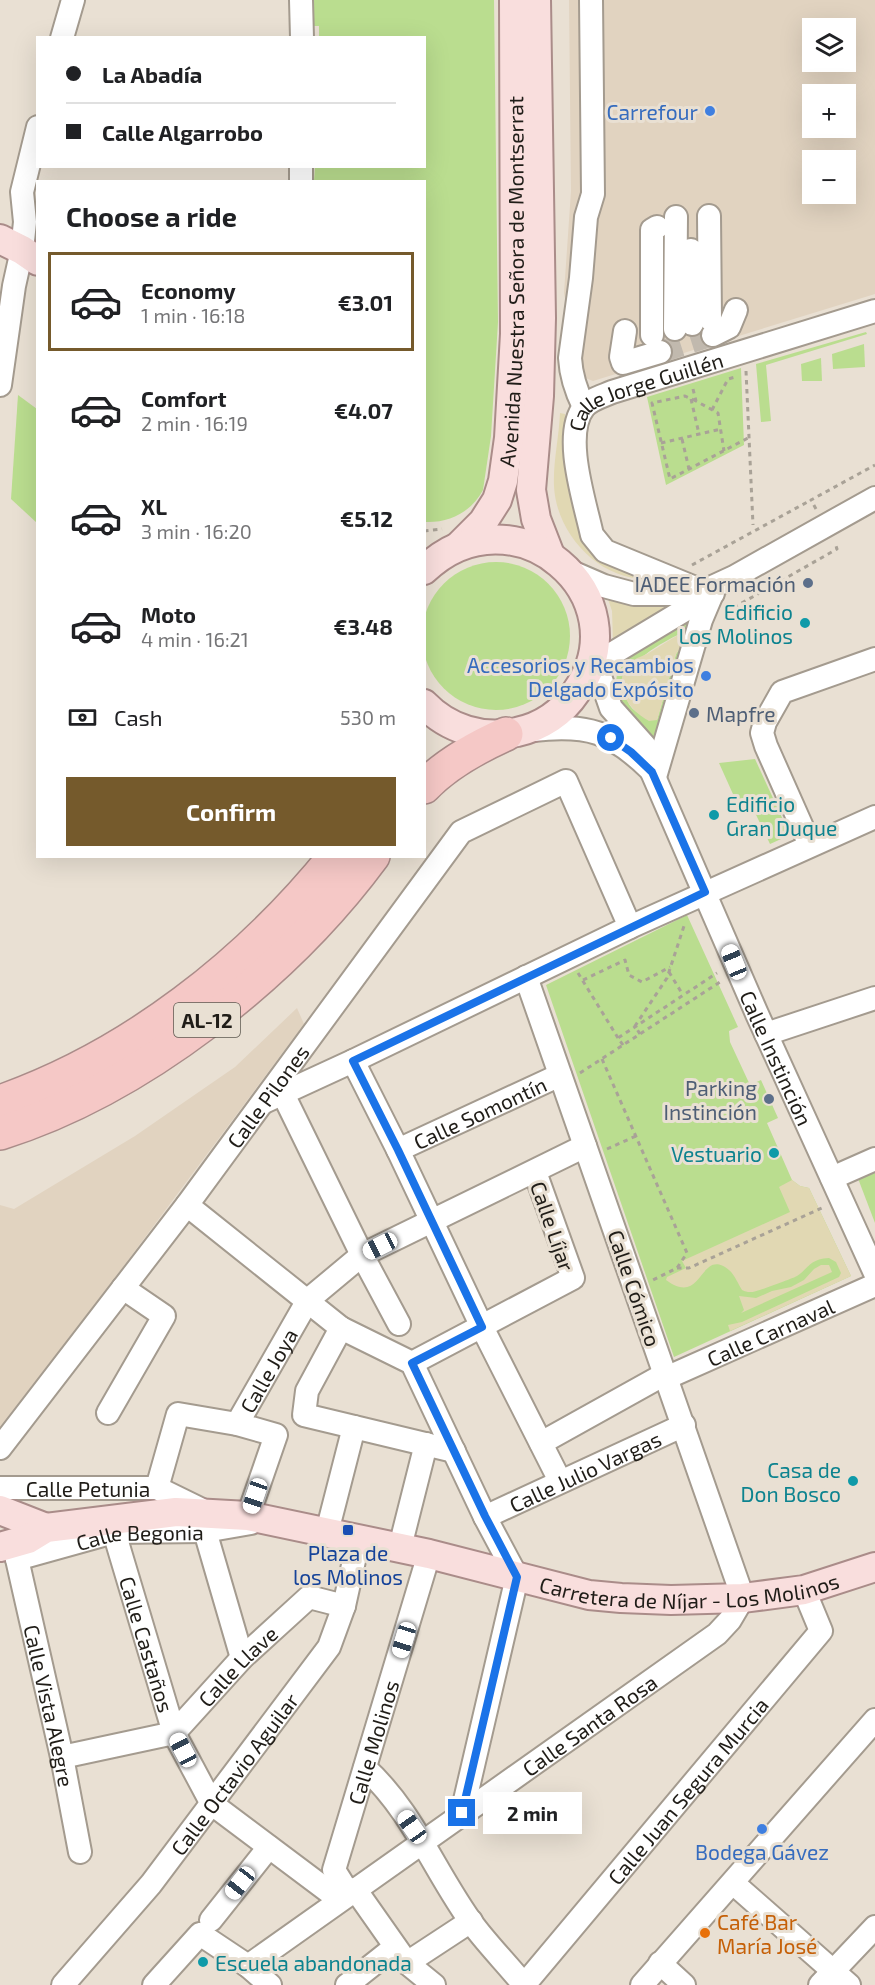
<!DOCTYPE html>
<meta charset="utf-8">
<style>
body{margin:0;font-family:"Exo 2",sans-serif;background:#f6f6f6;color:#202124;height:100vh;display:flex;flex-direction:column;font-size:22px;white-space:nowrap}
*{box-sizing:border-box;margin:0}
p{font-size:20px;color:#757577}
.icon{flex:none;width:33px;height:33px;fill:none;stroke:currentColor;stroke-width:2;stroke-linecap:round;stroke-linejoin:round}
.map{position:relative;flex:1;overflow:hidden}
.panel{position:absolute;left:36px;top:180px;width:390px;height:678px;display:flex;flex-direction:column;background:#fff;border-radius:0px;box-shadow:0 6px 24px #0002}
.panel>*{flex:none}
.hud{position:absolute;left:36px;top:36px;width:390px;height:132px;border-radius:0px;box-shadow:0 6px 24px #0002;display:grid;align-content:center;height:132px;padding:0 30px;background:#fff}
.fabs{position:absolute;left:802px;top:18px;display:grid;gap:12px}
.fabs a{display:grid;place-items:center;width:54px;height:54px;border-radius:0px;background:#fff;box-shadow:0 6px 24px #0002;font-size:30px}
.end{position:absolute;width:27px;height:27px;margin:-14px;border:8px solid #1a73e8;background:#fff;box-shadow:0 0 0 3px #fff}
.from{border-radius:50%}
.bubble{position:absolute;height:42px;border-radius:0px;background:#fff;box-shadow:0 6px 24px #0002;font-size:20px;font-weight:700;line-height:42px;text-align:center}
.car{position:absolute;width:18px;height:36px;margin:-18px -9px;border-radius:8px;box-shadow:0 0 4px 2px #0007;background:linear-gradient(#fff 24%,#345 0 40%,#fff 0 76%,#345 0 86%,#fff 0)}
.hud b{display:flex;align-items:center;gap:21px;height:57px;font-size:22px}
.hud b+b{border-top:2px solid #e0e0e0}
.hud i{width:15px;height:15px;background:#202124}
ul{padding:0;list-style:none}
li{display:flex;align-items:center;gap:18px;height:99px;margin:0 12px 9px;padding:0 18px;border:3px solid transparent;border-radius:0px}
li div{flex:1}
li b{display:block;font-size:22px}
li em{font-style:normal;font-weight:700}
li.selected{border-color:#755a2c}
li>.icon{width:54px;height:54px;stroke-width:1.5}
h2{padding:0 30px;font-size:27px;line-height:72px}
.pay{display:flex;align-items:center;gap:15px;height:66px;padding:0 30px;font-size:22px}
.pay p{margin-inline-start:auto}
.primary-button{display:flex;gap:12px;margin-top:auto;padding:12px 30px}
.primary-button a{flex:1;height:69px;border-radius:0px;background:#755a2c;color:#fff;font-size:24px;font-weight:700;line-height:69px;text-align:center}
.map>svg:first-child{display:block}
</style>
<div class="map">
<svg width="875" height="1985" viewBox="0 0 875 1985">
<rect width="100%" height="100%" fill="#e9e0d3"/>
<!-- built -->
<g fill="#e1d3c0" fill-rule="evenodd">
<path d="M569,0H875V294L593,381L583,377L577,363L564,293L571,191ZM813,28H846V62H813ZM813,94H846V128H813ZM813,160H846V194H813Z"/>
<polygon points="297,1008 304,1024 0,1432 0,1205 14,1209 135,1136 235,1067"/>
</g>
<!-- green -->
<g fill="#badd8f" fill-rule="evenodd">
<path d="M313,0H494L498,322L491,436L483,490C471,512 450,523 425,522L424,182L314,181L315,167L424,166V38L319,37V26H314Z"/>
<polygon points="866,332 867,334 766,365 771,421 761,422 756,364"/>
<polygon points="864,344 865,367 833,369 832,354"/>
<polygon points="821,358 822,381 802,381 801,364"/>
<polygon points="741,368 744,445 666,485 647,397"/>
<polygon points="18,395 37,409 37,523 11,499"/>
<circle cx="496" cy="636" r="74"/>
<path d="M696,617L657,742L625,710L615,690L617,674L630,654ZM680,634L683,644L676,654L657,720C645,717 632,713 627,700C625,694 621,688 622,682C625,664 664,641 680,634Z"/>
<polygon points="755,759 790,835 770,844 748,798 737,803 719,763"/>
<polygon points="687,915 738,1027 729,1031 730,1042 750,1085 761,1080 778,1118 767,1123 792,1180 800,1186 809,1188 851,1276 674,1357 546,985"/>
<polygon points="875,1159 875,1223 854,1168"/>
</g>
<!-- sand -->
<g fill="#e1d8b3">
<path d="M560,413L565,414L568,451L586,537L646,579C598,579 556,533 554,486C553,462 559,437 560,413Z"/>
<polygon points="608,599 629,603 687,599 613,642 612,611"/>
<path d="M680,634L684,642L676,654L657,720L649,721C627,709 608,680 634,660C638,657 643,656 647,654C657,648 669,640 680,634Z"/>
<path d="M792,1180L800,1186L809,1188L851,1276L730,1331L728,1325L742,1322L839,1277L841,1273L836,1262L829,1258C810,1259 810,1267 797,1276C794,1278 756,1292 752,1292C747,1292 747,1292 742,1290C738,1284 735,1275 729,1270C699,1246 704,1308 666,1280L667,1277L686,1268L682,1261L790,1212L779,1187Z"/>
<polygon points="821,1265 829,1265 832,1272 741,1313 744,1310 739,1296 756,1298 772,1291 791,1287 804,1280 814,1269"/>
</g>
<g fill="none" stroke-linecap="round" stroke-linejoin="round">
<!-- minor-tunnel -->
<polyline stroke="#c1b9ae" stroke-width="22" stroke-dasharray="22 11" stroke-linecap="butt" points="660,352 713,335"/>
<defs>
<g id="minor">
<polyline points="301,0 302,38"/>
<polyline points="62,38 73,0"/>
<polyline points="301,166 301,182"/>
<polyline points="709,216 710,319"/>
<polyline points="691,250 692,324"/>
<polyline points="675,329 676,217"/>
<polyline points="625,331 621,357 623,363 660,352"/>
<polyline points="652,335 652,230 657,227"/>
<polyline points="713,335 729,327 736,310"/>
<polyline points="0,385 14,286 22,250 25,222 22,192 38,127"/>
<path d="M584,407C576,391 571,376 570,358L581,278L586,217L593,194L591,0"/>
<polyline points="567,570 604,586 634,594 672,594 708,589 734,577 875,498"/>
<path id="s1" d="M700,590L605,551L592,535C585,502 562,435 584,407C591,399 603,396 612,392L875,311"/>
<path id="s2" d="M592,653L611,708L645,746L652,772L757,1014L875,1273"/>
<polyline points="587,673 610,655 713,593"/>
<path d="M533,730C588,724 611,731 651,770"/>
<polyline points="655,777 701,620 712,594"/>
<polyline points="810,845 766,746 762,733 765,722 782,692 875,659"/>
<polyline points="766,1034 875,998"/>
<polyline points="353,1061 398,1150 482,1327 560,1481"/>
<polyline points="283,1094 362,1255 399,1324"/>
<polyline points="264,1102 353,1061 630,927 875,817"/>
<path id="s3" d="M398,1150L560,1075"/>
<polyline points="832,1178 875,1159"/>
<polyline points="187,1205 341,1328 412,1363 485,1517 517,1577 462,1813"/>
<polyline points="341,1328 307,1391 304,1415 454,1451"/>
<polyline points="412,1363 573,1278 535,1172"/>
<path id="s4" d="M666,1378L875,1285"/>
<polyline points="108,1413 164,1316 123,1288"/>
<path id="s5" d="M237,1424L308,1300L362,1255L585,1146"/>
<polyline points="541,1443 665,1374"/>
<path id="s6" d="M0,1448L187,1205L461,832L566,781L630,927"/>
<path id="s7" d="M0,1488H157L204,1511"/>
<polyline points="157,1488 178,1414 237,1424 276,1435 248,1516"/>
<path id="s8" d="M485,1517L684,1425"/>
<polyline points="205,1531 242,1658"/>
<path id="s9" d="M114,1532L174,1733L212,1804L340,1900"/>
<polyline points="327,1532 354,1427"/>
<path id="s10" d="M12,1544L17,1559L62,1757L80,1852"/>
<polyline points="400,1547 426,1444"/>
<path id="s11" d="M17,1559L114,1532L205,1531L251,1523"/>
<path id="s12" d="M62,1757L174,1733L242,1658L309,1597L344,1606"/>
<path d="M365,1768C413,1811 436,1875 474,1926C489,1946 508,1965 524,1985"/>
<polyline points="733,1883 849,1985"/>
<polyline points="355,1889 407,1963 434,1985"/>
<path id="s13" d="M349,1894L334,1870L429,1554"/>
<polyline points="211,1920 269,1847"/>
<polyline points="407,1963 471,1921"/>
<polyline points="660,1963 684,1985"/>
<path id="s14" d="M248,1966L717,1634L730,1620L743,1598L526,977"/>
<path id="s15" d="M63,1985L151,1884L329,1647L344,1606L359,1538"/>
<polyline points="154,1985 200,1934 248,1966 270,1985"/>
<polyline points="347,1985 395,1947"/>
<path id="s16" d="M524,1985L821,1631L804,1590"/>
<polyline points="642,1985 875,1720"/>
<polyline points="820,1985 875,1927"/>
</g>
<g id="major">
<polyline points="536,0 541,318 539,396 531,490 536,519 550,555"/>
<polyline points="0,239 22,250 38,261"/>
<path id="s17" d="M459,546L483,522L497,500L503,481L509,438L515,334L514,0"/>
<path d="M424,570C514,484 644,597 576,692C562,713 541,727 517,732C483,740 448,729 424,704"/>
<polyline points="0,1510 46,1528"/>
<path id="s18" d="M0,1547L28,1539L46,1528L176,1512L248,1516L429,1554L589,1595L621,1598L671,1600L743,1598L804,1590L875,1567"/>
</g>
<g id="highway">
<path d="M424,787C446,764 477,747 506,734"/>
<path d="M0,1102C131,1056 248,964 335,856"/>
<path d="M0,1133C140,1089 286,974 373,856"/>
</g>
</defs>
<!-- minor casing -->
<use href="#minor" stroke="#a49b8f" stroke-width="26"/>
<!-- major casing -->
<use href="#major" stroke="#aa8c89" stroke-width="32"/>
<!-- highway casing -->
<use href="#highway" stroke="#aa8c89" stroke-width="36"/>
<!-- path -->
<g stroke="#a9a297" stroke-width="3" stroke-dasharray="4.5 4.5" stroke-linecap="butt">
<polyline points="746,371 753,525"/>
<polyline points="693,389 696,401 718,413 724,451"/>
<polyline points="691,399 699,434"/>
<polyline points="696,401 685,396 652,403 670,479 748,438"/>
<polyline points="712,410 728,379 735,377"/>
<polyline points="682,439 689,469"/>
<polyline points="661,443 721,429"/>
<polyline points="816,509 811,500 875,465"/>
<polyline points="424,531 442,529"/>
<polyline points="692,565 811,500"/>
<polyline points="726,612 837,549 835,543"/>
<polyline points="669,972 683,995"/>
<polyline points="578,973 618,1038"/>
<polyline points="583,980 625,960 629,975 642,982 670,967"/>
<polyline points="640,1034 635,1026 667,978 684,926"/>
<polyline points="623,1045 618,1038 717,973"/>
<polyline points="602,1059 687,1253 677,1268 653,1280"/>
<polyline points="580,1073 720,982"/>
<polyline points="607,1149 636,1136"/>
<polyline points="677,1268 689,1268 824,1207"/>
</g>
<!-- minor -->
<use href="#minor" stroke="#fff" stroke-width="22"/>
<!-- major -->
<use href="#major" stroke="#f9dedd" stroke-width="28"/>
<!-- highway -->
<use href="#highway" stroke="#f5c8c6" stroke-width="33"/>
</g>
<g fill="none" stroke-linecap="round" stroke-linejoin="round">
<!-- route -->
<polyline stroke="#1a73e8" stroke-width="8" points="462,1813 517,1577 485,1516 412,1363 482,1327 398,1150 353,1061 705,892 652,772 631,752 611,738"/>
</g>
<!-- markers -->
<g fill="#3f7fe0" stroke="#e9e0d3" stroke-width="2">
<circle cx="710" cy="111" r="6"/>
<circle cx="706" cy="676" r="6"/>
<circle cx="762" cy="1829" r="6"/>
</g>
<g fill="#5c6f8a" stroke="#e9e0d3" stroke-width="2">
<circle cx="808" cy="583" r="6"/>
<circle cx="694" cy="713" r="6"/>
<circle cx="769" cy="1099" r="6"/>
</g>
<g fill="#0f9aa8" stroke="#e9e0d3" stroke-width="2">
<circle cx="805" cy="623" r="6"/>
<circle cx="714" cy="815" r="6"/>
<circle cx="774" cy="1153" r="6"/>
<circle cx="853" cy="1481" r="6"/>
<circle cx="203" cy="1962" r="6"/>
</g>
<rect fill="#1a4fb4" stroke="#e9e0d3" stroke-width="2" x="342" y="1524" width="12" height="12" rx="3"/>
<circle fill="#e8710a" stroke="#e9e0d3" stroke-width="2" cx="705" cy="1933" r="6"/>
<g text-anchor="middle" dominant-baseline="central" stroke-width="6" stroke-linejoin="round" paint-order="stroke">
<!-- shield labels -->
<rect fill="#e9e0d3" stroke="#5c5850" stroke-width="1.5" x="174" y="1003" width="66" height="34" rx="4.5"/>
<g font-size="20" font-weight="bold" fill="#201d18">
<text x="207" y="1020">AL-12</text>
</g>
<!-- shop labels -->
<g font-size="21" fill="#366cbe" stroke="#e9e0d3" text-anchor="end">
<text x="698" y="111">Carrefour</text>
<text x="694" y="664">Accesorios y Recambios<tspan x="694" dy="24">Delgado Expósito</tspan></text>
<text x="762" y="1851" text-anchor="middle">Bodega Gávez</text>
</g>
<!-- street labels -->
<g font-size="21" fill="#201d18" stroke="#e9e0d3">
<text stroke="none"><textPath href="#s17" startOffset="280">Avenida Nuestra Señora de Montserrat</textPath></text>
<text stroke="none"><textPath href="#s1" startOffset="316">Calle Jorge Guillén</textPath></text>
<text stroke="none"><textPath href="#s2" startOffset="448">Calle Instinción</textPath></text>
<text stroke="none"><textPath href="#s6" startOffset="442">Calle Pilones</textPath></text>
<text stroke="none"><textPath href="#s3" startOffset="90">Calle Somontín</textPath></text>
<text transform="translate(553 1226) rotate(71)">Calle Líjar</text>
<text transform="translate(635 1288) rotate(71)">Calle Cómico</text>
<text stroke="none"><textPath href="#s4" startOffset="114">Calle Carnaval</textPath></text>
<text stroke="none"><textPath href="#s5" startOffset="62">Calle Joya</textPath></text>
<text stroke="none"><textPath href="#s8" startOffset="110">Calle Julio Vargas</textPath></text>
<text stroke="none"><textPath href="#s7" startOffset="88">Calle Petunia</textPath></text>
<text stroke="none"><textPath href="#s11" startOffset="126">Calle Begonia</textPath></text>
<text stroke="none"><textPath href="#s18" startOffset="704">Carretera de Níjar - Los Molinos</textPath></text>
<text stroke="none"><textPath href="#s9" startOffset="117">Calle Castaños</textPath></text>
<text stroke="none"><textPath href="#s12" startOffset="207">Calle Llave</textPath></text>
<text stroke="none"><textPath href="#s10" startOffset="166">Calle Vista Alegre</textPath></text>
<text stroke="none"><textPath href="#s14" startOffset="418">Calle Santa Rosa</textPath></text>
<text stroke="none"><textPath href="#s13" startOffset="162">Calle Molinos</textPath></text>
<text stroke="none"><textPath href="#s15" startOffset="272">Calle Octavio Aguilar</textPath></text>
<text stroke="none"><textPath href="#s16" startOffset="254">Calle Juan Segura Murcia</textPath></text>
</g>
<!-- service labels -->
<g font-size="21" fill="#4e5e75" stroke="#e9e0d3" text-anchor="end">
<text x="796" y="583">IADEE Formación</text>
<text x="706" y="713" text-anchor="start">Mapfre</text>
<text x="757" y="1087">Parking<tspan x="757" dy="24">Instinción</tspan></text>
</g>
<!-- culture labels -->
<g font-size="21" fill="#0d838f" stroke="#e9e0d3" text-anchor="end">
<text x="793" y="611">Edificio<tspan x="793" dy="24">Los Molinos</tspan></text>
<text x="726" y="803" text-anchor="start">Edificio<tspan x="726" dy="24">Gran Duque</tspan></text>
<text x="762" y="1153">Vestuario</text>
<text x="841" y="1469">Casa de<tspan x="841" dy="24">Don Bosco</tspan></text>
<text x="215" y="1962" text-anchor="start">Escuela abandonada</text>
</g>
<!-- transit labels -->
<g font-size="21" fill="#164399" stroke="#e9e0d3">
<text x="348" y="1552">Plaza de<tspan x="348" dy="24">los Molinos</tspan></text>
</g>
<!-- food labels -->
<g font-size="21" fill="#c56008" stroke="#e9e0d3" text-anchor="start">
<text x="717" y="1921">Café Bar<tspan x="717" dy="24">María José</tspan></text>
</g>
</g>
</svg>
<div class="fabs">
<a><svg class="icon" aria-label="layers" viewBox="0 0 24 24"><path d="M12 4l9 5-9 5-9-5zM3 14l9 5 9-5"/></svg></a>
<a>+</a>
<a>−</a>
</div>
<i class="end from" style="left:611px;top:738px"></i>
<i class="end" style="left:462px;top:1813px"></i>
<div class="bubble" style="left:483px;top:1792px;width:99px">2 min</div>
<i class="car" style="left:734px;top:962px;rotate:338deg"></i>
<i class="car" style="left:380px;top:1246px;rotate:243deg"></i>
<i class="car" style="left:255px;top:1496px;rotate:199deg"></i>
<i class="car" style="left:404px;top:1640px;rotate:197deg"></i>
<i class="car" style="left:183px;top:1750px;rotate:332deg"></i>
<i class="car" style="left:412px;top:1827px;rotate:325deg"></i>
<i class="car" style="left:240px;top:1883px;rotate:218deg"></i>
<div class="hud">
<b><i class="from"></i>La Abadía</b>
<b><i></i>Calle Algarrobo</b>
</div>
<section class="panel">
<h2>Choose a ride</h2>
<ul>
<li class="selected"><svg class="icon" aria-label="car" viewBox="0 0 24 24"><path d="M5 17H2v-5l4-1 3-4h7l3 4 3 1v5h-3M9 17h6M6 11h13"/><circle cx="7" cy="17" r="2"/><circle cx="17" cy="17" r="2"/></svg><div><b>Economy</b><p>1 min · 16:18</p></div><em>€3.01</em></li>
<li><svg class="icon" aria-label="car" viewBox="0 0 24 24"><path d="M5 17H2v-5l4-1 3-4h7l3 4 3 1v5h-3M9 17h6M6 11h13"/><circle cx="7" cy="17" r="2"/><circle cx="17" cy="17" r="2"/></svg><div><b>Comfort</b><p>2 min · 16:19</p></div><em>€4.07</em></li>
<li><svg class="icon" aria-label="car" viewBox="0 0 24 24"><path d="M5 17H2v-5l4-1 3-4h7l3 4 3 1v5h-3M9 17h6M6 11h13"/><circle cx="7" cy="17" r="2"/><circle cx="17" cy="17" r="2"/></svg><div><b>XL</b><p>3 min · 16:20</p></div><em>€5.12</em></li>
<li><svg class="icon" aria-label="car" viewBox="0 0 24 24"><path d="M5 17H2v-5l4-1 3-4h7l3 4 3 1v5h-3M9 17h6M6 11h13"/><circle cx="7" cy="17" r="2"/><circle cx="17" cy="17" r="2"/></svg><div><b>Moto</b><p>4 min · 16:21</p></div><em>€3.48</em></li>
</ul>
<div class="pay"><svg class="icon" aria-label="cash" viewBox="0 0 24 24"><path d="M3 7h18v10H3z"/><circle cx="12" cy="12" r="2"/></svg>Cash<p>530 m</p></div>
<div class="primary-button"><a>Confirm</a></div>
</section>
</div>
